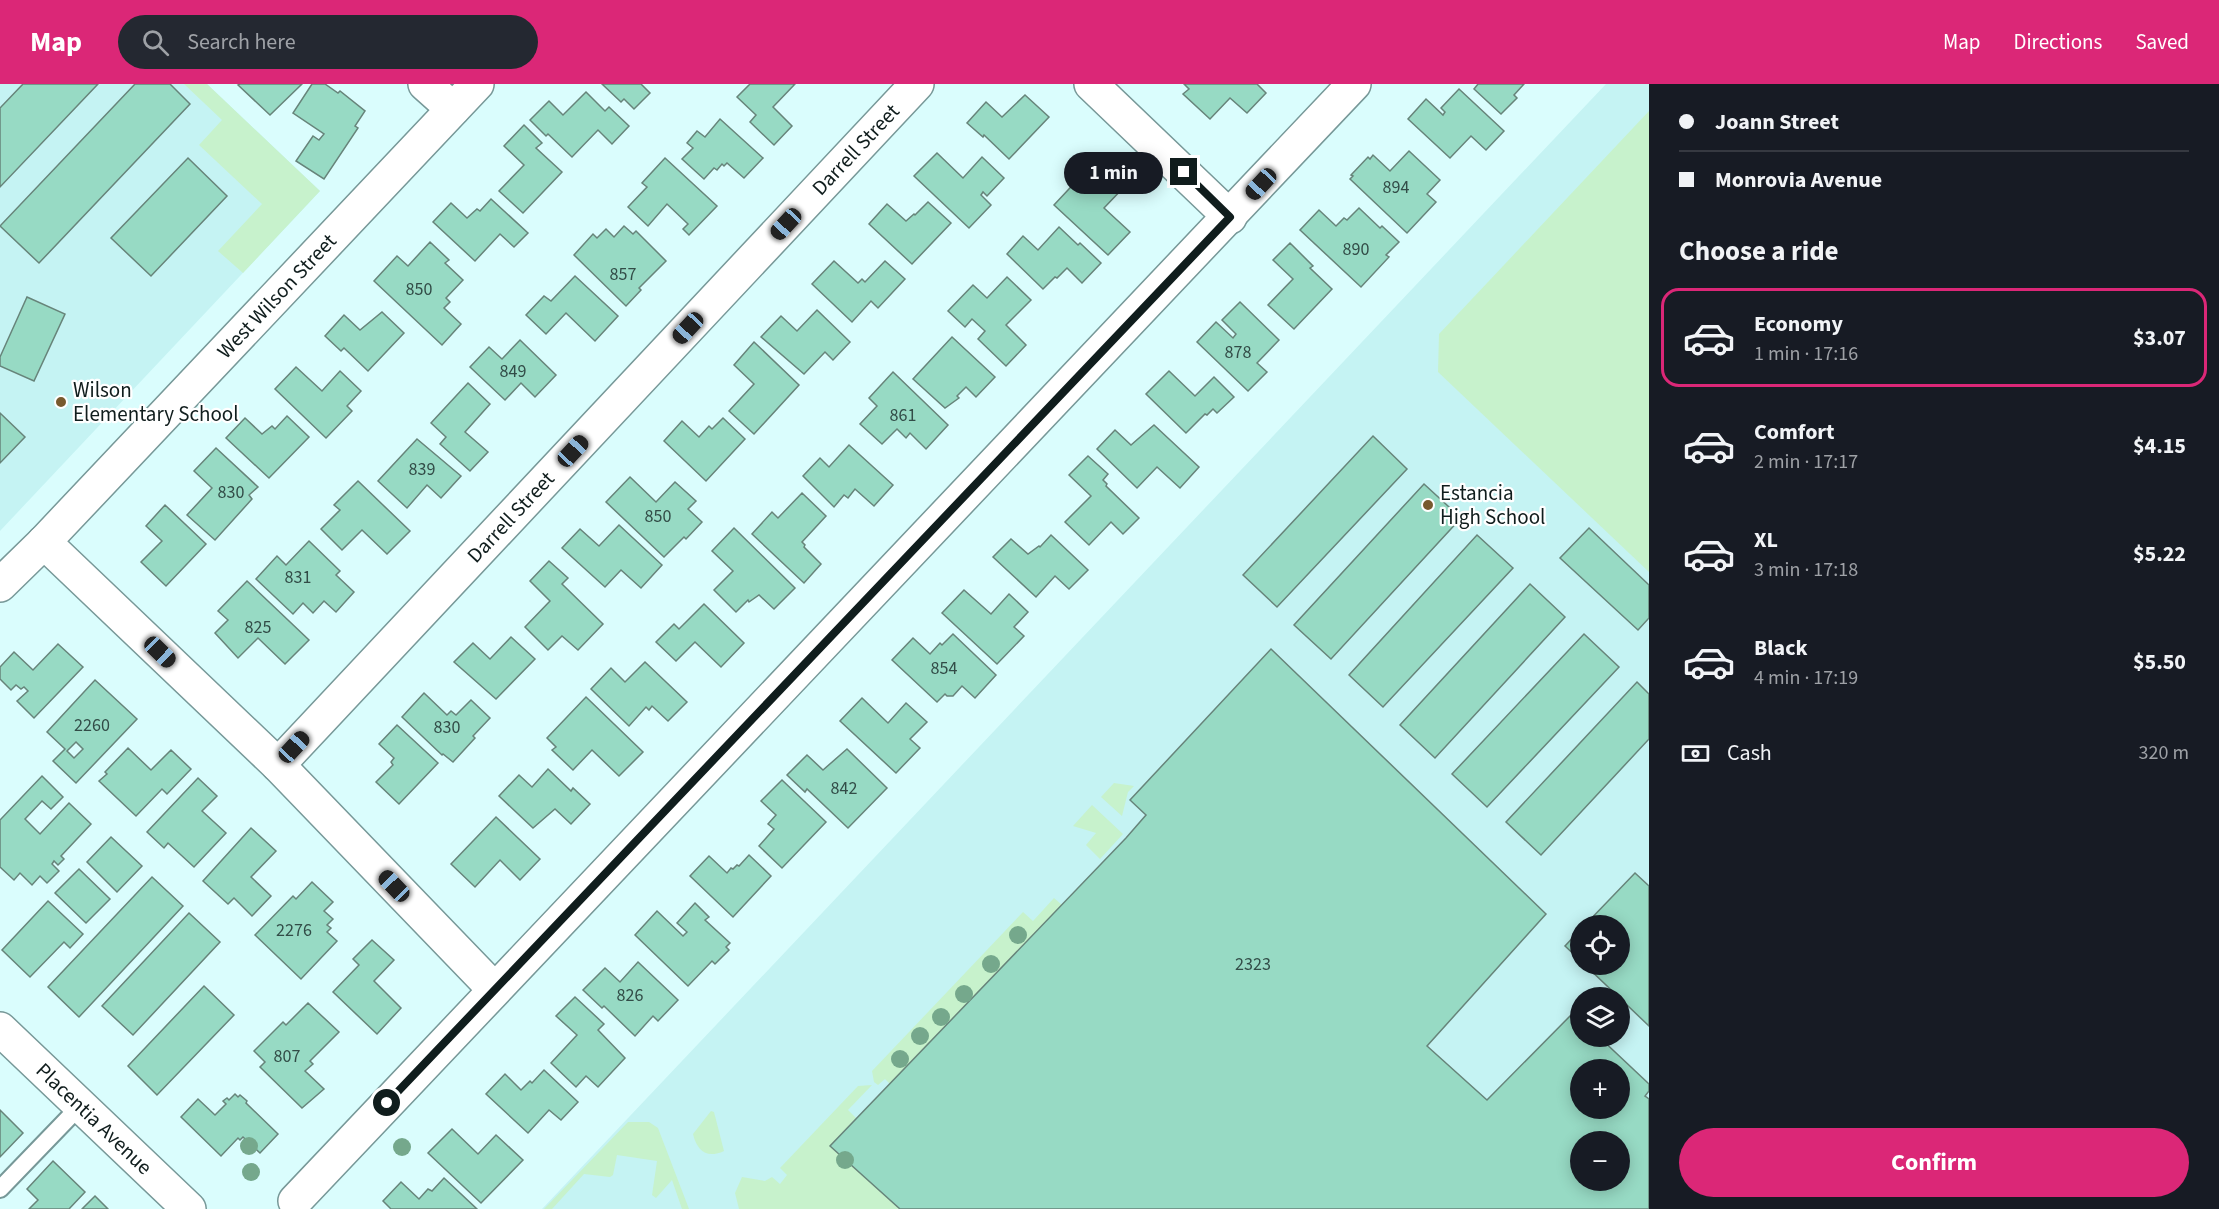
<!DOCTYPE html>
<meta charset="utf-8">
<style>
body{margin:0;font-family:"Source Sans 3",sans-serif;background:#242831;color:#f1f3f6;height:100vh;display:flex;flex-direction:column;font-size:22px;white-space:nowrap}
*{box-sizing:border-box;margin:0}
p{font-size:20px;color:#9ea1a6}
.icon{flex:none;width:33px;height:33px;fill:none;stroke:currentColor;stroke-width:2;stroke-linecap:round;stroke-linejoin:round}
.map{position:relative;flex:1;overflow:hidden}
.sheet{display:flex;flex-direction:column;background:#171b24;width:570px}
.sheet>*{flex:none}
.guide{display:grid;align-content:center;height:132px;padding:0 30px;background:#171b24}
.controls{position:absolute;left:1570px;top:831px;display:grid;gap:12px}
.controls a{display:grid;place-items:center;width:60px;height:60px;border-radius:50%;background:#171b24;box-shadow:0 3px 15px #0003;font-size:30px}
.end{position:absolute;width:27px;height:27px;margin:-14px;border:8px solid #101d1d;background:#fff;box-shadow:0 0 0 3px #fff}
.from{border-radius:50%}
.bubble{position:absolute;height:42px;border-radius:21px;background:#171b24;box-shadow:0 3px 15px #0003;font-size:20px;font-weight:700;line-height:42px;text-align:center}
.car{position:absolute;width:18px;height:36px;margin:-18px -9px;border-radius:8px;box-shadow:0 0 4px 2px #0007;background:linear-gradient(#222 24%,#8ab4d8 0 40%,#222 0 76%,#8ab4d8 0 86%,#222 0)}
.guide b{display:flex;align-items:center;gap:21px;height:57px;font-size:22px}
.guide b+b{border-top:2px solid #363941}
.guide i{width:15px;height:15px;background:#f1f3f6}
ul{padding:0;list-style:none}
li{display:flex;align-items:center;gap:18px;height:99px;margin:0 12px 9px;padding:0 18px;border:3px solid transparent;border-radius:18px}
li div{flex:1}
li b{display:block;font-size:22px}
li em{font-style:normal;font-weight:700}
li.active{border-color:#db2777}
li>.icon{width:54px;height:54px;stroke-width:1.5}
h2{padding:0 30px;font-size:27px;line-height:72px}
.pay{display:flex;align-items:center;gap:15px;height:66px;padding:0 30px;font-size:22px}
.pay p{margin-inline-start:auto}
.primary-button{display:flex;gap:12px;margin-top:auto;padding:12px 30px}
.primary-button a{flex:1;height:69px;border-radius:36px;background:#db2777;color:#fff;font-size:24px;font-weight:700;line-height:69px;text-align:center}
header{display:flex;align-items:center;gap:36px;box-sizing:border-box;height:84px;padding:0 30px;background:#db2777;color:#fff}
header strong{font-size:28px}
nav{display:flex;gap:33px;margin-inline-start:auto;font-size:21px}
.search{width:420px;height:54px;background:#242831;display:flex;align-items:center;gap:15px;box-sizing:border-box;padding:0 21px;border-radius:33px;color:#9ea1a6;font-size:22px}
main{display:flex;flex:1;min-height:0}
.map>svg:first-child{display:block}
</style>
<header>
<strong>Map</strong>
<div class="search"><svg class="icon" aria-label="search" viewBox="0 0 24 24"><circle cx="10" cy="10" r="6"/><path d="M15 15l6 6"/></svg>Search here</div>
<nav><a>Map</a><a>Directions</a><a>Saved</a></nav>
</header>
<main>
<div class="map">
<svg width="1649" height="1125" viewBox="0 0 1649 1125">
<rect width="100%" height="100%" fill="#dafdfd"/>
<!-- built -->
<g fill="#c5f3f3" fill-rule="evenodd">
<polygon points="0,0 207,0 320,107 0,447"/>
<path d="M1606,0H1649V1125H542ZM1581,842H1620V880H1581ZM1581,914H1620V952H1581ZM1581,986H1620V1024H1581ZM1581,1058H1620V1096H1581Z"/>
</g>
<!-- green -->
<g fill="#c7f2cc">
<polygon points="184,0 207,0 320,107 243,189 218,167 262,120 199,61 222,36"/>
<polygon points="1649,27 1649,488 1438,288 1439,250"/>
<polygon points="1114,699 1134,702 1128,708 1122,732 1101,713"/>
<polygon points="1092,721 1123,750 1100,775 1086,761 1096,749 1073,742"/>
<polygon points="1054,814 1062,821 891,1001 885,995 878,1001 874,998 872,987 1023,828 1033,837"/>
<polygon points="872,1001 848,1026 856,1034 830,1062 900,1125 739,1125 735,1109 742,1093 765,1097 772,1093 780,1100 787,1091 780,1084 858,1002"/>
<path d="M711,1027L714,1028L724,1067C707,1075 697,1067 693,1050Z"/>
<polygon points="628,1038 649,1038 658,1044 689,1125 682,1125 672,1096 656,1114 652,1111 657,1077 617,1071 613,1091 610,1093 584,1090 552,1125 544,1125"/>
</g>
<!-- building -->
<g fill="#97dac4" stroke="#67847a" stroke-width="1.5" fill-rule="evenodd">
<polygon points="23,0 98,0 0,103 0,24"/>
<polygon points="135,0 170,0 190,20 39,179 0,142"/>
<polygon points="240,0 302,0 270,31 238,1"/>
<polygon points="312,0 325,0 338,9 340,7 365,27 355,42 358,44 324,95 296,77 313,52 319,56 324,50 293,29"/>
<polygon points="602,0 641,0 650,9 634,25 624,15 621,18"/>
<polygon points="750,0 795,0 773,23 792,42 774,61 750,38 756,31 737,13"/>
<polygon points="1184,0 1257,0 1266,9 1247,29 1230,14 1210,35 1183,10 1189,5"/>
<polygon points="1478,0 1524,0 1514,11 1517,14 1501,30 1474,5"/>
<polygon points="1459,5 1504,47 1486,66 1471,52 1450,74 1408,35 1426,15 1443,31 1445,28 1441,24"/>
<polygon points="586,8 605,27 609,23 629,42 612,60 598,46 572,73 548,50 546,52 530,36 549,17 563,31"/>
<polygon points="1025,11 1049,33 1009,75 984,51 983,53 967,39 986,18 1002,33"/>
<polygon points="720,35 763,74 744,94 727,79 724,82 722,80 717,86 714,84 704,95 682,75 693,64 687,59 697,47 705,53"/>
<polygon points="524,41 542,59 536,64 562,88 523,129 499,107 524,81 504,62"/>
<polygon points="1409,67 1440,96 1427,110 1436,118 1407,149 1350,95 1353,92 1351,91 1368,73 1370,75 1373,71 1390,87"/>
<polygon points="937,69 963,94 982,73 1004,94 987,112 983,108 981,111 991,121 969,144 914,92"/>
<polygon points="188,74 227,112 151,192 111,154"/>
<polygon points="665,74 717,122 689,151 683,145 688,140 667,120 648,142 628,123 647,103 642,99"/>
<polygon points="1096,76 1125,102 1104,124 1130,148 1108,171 1054,121"/>
<polygon points="491,115 528,149 514,163 500,150 475,177 433,138 451,119 467,134 477,125 480,127"/>
<polygon points="928,118 951,139 912,180 869,140 887,120 906,137 914,130 915,131"/>
<polygon points="1359,124 1380,144 1382,142 1399,158 1386,171 1389,173 1361,203 1300,146 1319,126 1336,142 1344,134 1347,136"/>
<polygon points="624,142 633,150 636,147 666,177 639,204 641,206 626,222 574,171 593,150 597,154 606,145 614,153"/>
<polygon points="1059,143 1078,161 1080,159 1101,179 1082,199 1067,184 1057,194 1055,193 1043,205 1007,170 1023,152 1038,166"/>
<polygon points="430,158 449,176 445,179 463,196 446,214 450,218 444,224 461,240 442,261 374,197 397,172 408,182"/>
<polygon points="1290,159 1313,182 1310,184 1332,205 1294,245 1268,221 1293,195 1273,176"/>
<polygon points="834,177 858,199 862,195 865,198 885,177 905,195 878,224 871,217 852,238 812,200"/>
<polygon points="575,192 618,232 595,257 566,229 546,250 526,231 544,212 551,217"/>
<polygon points="1007,193 1031,216 1006,241 1026,261 1006,282 978,255 985,247 972,235 965,243 948,227 973,201 987,214"/>
<polygon points="27,213 65,230 34,297 0,282 0,273"/>
<polygon points="1240,218 1279,256 1257,279 1267,288 1248,307 1197,258 1216,238 1233,254 1236,250 1222,236"/>
<polygon points="817,226 850,258 833,276 825,268 804,290 761,253 781,232 797,247"/>
<polygon points="382,228 404,249 368,287 344,264 341,267 325,252 344,231 360,246"/>
<polygon points="952,253 995,293 976,313 966,303 957,312 959,314 945,324 913,295"/>
<polygon points="520,256 556,291 535,313 521,299 505,316 470,283 489,263 502,275"/>
<polygon points="754,258 799,301 754,350 729,327 754,300 734,281"/>
<polygon points="296,283 322,307 340,287 361,307 347,322 352,327 326,354 275,305"/>
<polygon points="1169,287 1195,312 1214,293 1234,313 1217,329 1213,325 1207,331 1205,330 1186,349 1146,310"/>
<polygon points="893,288 948,341 926,365 910,349 906,354 897,345 882,360 860,340 877,322 869,314"/>
<polygon points="468,299 490,320 465,348 488,368 470,387 440,360 446,353 431,339"/>
<polygon points="0,329 25,353 0,379"/>
<polygon points="287,332 309,353 269,394 226,354 245,334 262,350 272,342 275,345"/>
<polygon points="723,334 745,355 706,397 664,357 682,337 699,353 709,342 712,345"/>
<polygon points="1154,341 1199,383 1180,404 1157,383 1137,404 1097,365 1115,346 1131,361"/>
<polygon points="1373,352 1407,385 1277,523 1243,491"/>
<polygon points="417,355 461,392 441,414 427,401 407,424 378,397"/>
<polygon points="849,361 893,401 874,422 855,405 848,414 844,411 834,423 803,392 820,374 829,383"/>
<polygon points="216,364 258,403 249,411 252,415 215,456 187,431 212,404 194,387"/>
<polygon points="1088,372 1108,390 1103,396 1107,400 1106,402 1139,434 1123,450 1111,438 1089,461 1065,438 1091,412 1069,391"/>
<polygon points="630,393 656,418 675,398 696,417 688,425 702,438 686,455 684,453 664,473 606,418"/>
<polygon points="358,397 410,447 387,470 362,446 342,466 321,445 340,426 334,421"/>
<polygon points="1424,400 1461,434 1331,575 1294,541"/>
<polygon points="802,409 826,432 802,458 805,461 804,463 821,480 804,499 752,450 772,428 778,434"/>
<polygon points="165,421 206,460 166,502 141,478 162,457 146,442"/>
<polygon points="619,441 662,481 641,504 621,486 605,503 562,464 580,445 599,462"/>
<polygon points="734,444 795,504 774,525 759,511 749,518 748,516 736,528 714,506 733,487 712,467"/>
<polygon points="1589,444 1649,501 1649,534 1638,546 1560,474"/>
<polygon points="1051,451 1088,486 1069,505 1055,492 1036,513 993,473 1011,455 1028,470 1039,462 1040,463"/>
<polygon points="1477,451 1513,484 1383,623 1349,591"/>
<polygon points="309,457 340,487 336,491 354,508 336,528 324,517 313,529 303,519 293,530 256,495 277,472 286,481"/>
<polygon points="549,477 568,494 562,500 603,540 578,566 562,552 548,566 525,543 550,517 530,497"/>
<polygon points="247,497 309,556 285,580 258,554 238,574 215,549 228,536 218,527"/>
<polygon points="1530,500 1565,533 1435,674 1400,641"/>
<polygon points="964,506 991,530 1009,510 1028,528 1014,543 1024,552 997,580 942,529"/>
<polygon points="704,520 744,559 721,583 695,558 676,577 656,558 674,540 679,545"/>
<polygon points="953,550 996,591 975,614 962,602 953,612 947,612 945,610 937,618 892,576 913,554 930,570 940,559 942,561"/>
<polygon points="1584,550 1619,583 1487,723 1452,690"/>
<polygon points="511,553 535,575 496,615 454,578 473,559 490,575"/>
<polygon points="58,560 83,583 34,634 17,617 28,607 24,603 21,605 16,601 11,606 0,595 0,583 14,568 33,586"/>
<path d="M1271,565L1546,830L1427,962L1487,1016L1572,930L1581,938V952H1598L1649,1000V1007L1645,1012L1649,1015V1125H900L830,1062L1126,754L1146,731L1130,716ZM1581,986H1620V1024H1581ZM1581,1058H1620V1096H1581Z"/>
<polygon points="645,578 687,618 668,637 652,622 649,626 646,623 629,642 591,605 611,584 625,598"/>
<path d="M95,596L137,635L76,699L53,677L65,665L47,648ZM76,658L83,665L74,674L67,667Z"/>
<polygon points="1637,598 1649,610 1649,655 1541,771 1506,738"/>
<polygon points="424,609 447,631 451,627 456,631 471,616 490,634 473,652 475,654 453,678 443,670 442,671 402,633"/>
<polygon points="586,613 643,668 619,692 592,666 573,686 552,666 556,663 547,654"/>
<polygon points="862,614 888,639 906,619 927,638 910,655 920,664 896,689 840,637"/>
<polygon points="397,641 438,679 399,720 376,698 393,681 391,678 394,674 379,660"/>
<polygon points="128,664 151,686 171,666 191,685 167,710 162,705 136,732 99,697 107,690 105,688"/>
<polygon points="847,665 887,704 848,744 807,705 805,708 787,691 807,671 823,686"/>
<polygon points="548,685 571,707 573,704 590,720 571,740 555,725 533,744 499,712 519,691 532,703"/>
<polygon points="42,692 63,713 51,725 42,717 25,735 40,750 69,719 91,740 61,772 64,775 58,781 54,777 52,780 59,787 47,799 40,792 32,801 20,789 14,796 0,783 0,736"/>
<polygon points="198,694 217,712 202,727 226,749 194,783 168,759 164,764 147,748"/>
<polygon points="782,696 826,738 782,784 759,762 774,745 768,740 776,731 761,717"/>
<polygon points="496,733 540,775 520,796 500,776 475,803 451,780"/>
<polygon points="251,744 276,767 251,793 271,812 252,832 234,814 228,820 203,797"/>
<polygon points="111,753 142,782 117,808 87,778"/>
<polygon points="749,771 771,792 733,833 690,792 709,772 727,789 731,784 733,785 737,781 739,782"/>
<polygon points="79,785 110,815 86,839 55,809"/>
<polygon points="1635,789 1649,802 1649,942 1584,880 1620,880 1620,842 1584,842"/>
<polygon points="152,793 183,822 79,933 48,903"/>
<polygon points="312,798 333,818 324,827 333,835 327,841 331,844 327,848 337,857 301,895 255,851 293,812 296,815"/>
<polygon points="48,817 83,850 70,864 64,858 30,893 2,866"/>
<polygon points="695,819 709,833 705,836 730,859 726,863 729,866 715,880 712,877 688,902 635,851 657,827 683,852 687,848 677,839"/>
<polygon points="189,829 220,858 133,951 102,922"/>
<polygon points="1581,845 1581,877 1565,862"/>
<polygon points="372,856 394,876 374,897 401,924 377,950 333,908 359,881 353,875"/>
<polygon points="638,878 678,916 658,937 653,932 635,952 604,922 602,924 583,906 605,884 620,898"/>
<polygon points="204,902 234,931 157,1011 128,982"/>
<polygon points="575,913 604,940 598,946 625,974 598,1003 586,992 576,1003 551,979 577,951 556,932"/>
<polygon points="308,919 339,948 310,977 313,980 305,987 324,1005 302,1024 260,983 265,978 254,967 283,938 286,941"/>
<polygon points="544,986 578,1018 561,1036 549,1026 528,1049 486,1010 505,990 521,1006 530,997 532,999"/>
<polygon points="235,1010 238,1013 240,1011 247,1017 246,1019 278,1050 260,1069 243,1053 240,1056 238,1054 221,1072 181,1033 198,1015 215,1031 226,1020 223,1017 227,1014 229,1016"/>
<polygon points="0,1026 23,1049 0,1073"/>
<polygon points="452,1045 478,1070 496,1051 523,1076 481,1119 428,1069"/>
<polygon points="53,1077 85,1108 69,1125 29,1125 38,1116 27,1105"/>
<polygon points="444,1094 477,1125 391,1125 383,1117 401,1098 419,1115 428,1105 432,1107"/>
<polygon points="95,1112 108,1125 82,1125"/>
</g>
<g fill="none" stroke-linecap="round" stroke-linejoin="round">
<defs>
<polyline id="lane" points="0,1105 80,1022"/>
<g id="street">
<polyline points="425,0 453,25"/>
<polyline points="1091,0 1230,133"/>
<polyline points="44,458 278,681 494,905"/>
<path id="s1" d="M278,681L917,0"/>
<polyline points="295,1117 1354,0"/>
</g>
<g id="secondary">
<path id="s2" d="M0,501L44,458L477,0"/>
<path id="s3" d="M0,945L189,1125"/>
</g>
</defs>
<!-- lane casing -->
<use href="#lane" stroke="#779898" stroke-width="20"/>
<!-- street casing -->
<use href="#street" stroke="#779898" stroke-width="36"/>
<!-- secondary casing -->
<use href="#secondary" stroke="#779898" stroke-width="36"/>
<!-- lane -->
<use href="#lane" stroke="#fff" stroke-width="16"/>
<!-- street -->
<use href="#street" stroke="#fff" stroke-width="33"/>
<!-- secondary -->
<use href="#secondary" stroke="#fff" stroke-width="33"/>
</g>
<!-- trees -->
<g fill="#75a88c">
<circle cx="1018" cy="851" r="9"/>
<circle cx="991" cy="880" r="9"/>
<circle cx="964" cy="910" r="9"/>
<circle cx="941" cy="933" r="9"/>
<circle cx="920" cy="952" r="9"/>
<circle cx="900" cy="975" r="9"/>
<circle cx="249" cy="1062" r="9"/>
<circle cx="402" cy="1063" r="9"/>
<circle cx="845" cy="1076" r="9"/>
<circle cx="251" cy="1088" r="9"/>
</g>
<g fill="none" stroke-linecap="round" stroke-linejoin="round">
<!-- route -->
<polyline stroke="#101d1d" stroke-width="8" points="387,1019 1230,133 1184,88"/>
</g>
<!-- markers -->
<g fill="#785a2e" stroke="#fff" stroke-width="2">
<circle cx="61" cy="318" r="6"/>
<circle cx="1428" cy="421" r="6"/>
</g>
<g text-anchor="middle" dominant-baseline="central" stroke-width="4.5" stroke-linejoin="round" paint-order="stroke">
<!-- number labels -->
<g font-size="18" fill="#324c47">
<text x="1396" y="103">894</text>
<text x="1356" y="165">890</text>
<text x="623" y="190">857</text>
<text x="419" y="205">850</text>
<text x="1238" y="268">878</text>
<text x="513" y="287">849</text>
<text x="903" y="331">861</text>
<text x="422" y="385">839</text>
<text x="231" y="408">830</text>
<text x="658" y="432">850</text>
<text x="298" y="493">831</text>
<text x="258" y="543">825</text>
<text x="944" y="584">854</text>
<text x="92" y="641">2260</text>
<text x="447" y="643">830</text>
<text x="844" y="704">842</text>
<text x="294" y="846">2276</text>
<text x="1253" y="880">2323</text>
<text x="630" y="911">826</text>
<text x="287" y="972">807</text>
</g>
<!-- street labels -->
<g font-size="21" fill="#101d1d" stroke="#fff">
<text stroke="none"><textPath href="#s1" startOffset="844">Darrell Street</textPath></text>
<text stroke="none"><textPath href="#s2" startOffset="400">West Wilson Street</textPath></text>
<text stroke="none"><textPath href="#s1" startOffset="340">Darrell Street</textPath></text>
<text stroke="none"><textPath href="#s3" startOffset="130">Placentia Avenue</textPath></text>
</g>
<!-- poi labels -->
<g font-size="21" fill="#101d1d" stroke="#fff" text-anchor="start">
<text x="73" y="306">Wilson<tspan x="73" dy="24">Elementary School</tspan></text>
<text x="1440" y="409">Estancia<tspan x="1440" dy="24">High School</tspan></text>
</g>
</g>
</svg>
<div class="controls">
<a><svg class="icon" aria-label="locate" viewBox="0 0 24 24"><circle cx="12" cy="12" r="6"/><path d="M12 2v4M12 18v4M2 12h4M18 12h4"/></svg></a>
<a><svg class="icon" aria-label="layers" viewBox="0 0 24 24"><path d="M12 4l9 5-9 5-9-5zM3 14l9 5 9-5"/></svg></a>
<a>+</a>
<a>−</a>
</div>
<i class="end from" style="left:387px;top:1019px"></i>
<i class="end" style="left:1184px;top:88px"></i>
<div class="bubble" style="left:1064px;top:68px;width:99px">1 min</div>
<i class="car" style="left:1261px;top:100px;rotate:223deg"></i>
<i class="car" style="left:786px;top:140px;rotate:223deg"></i>
<i class="car" style="left:688px;top:244px;rotate:223deg"></i>
<i class="car" style="left:573px;top:367px;rotate:43deg"></i>
<i class="car" style="left:160px;top:568px;rotate:134deg"></i>
<i class="car" style="left:294px;top:663px;rotate:43deg"></i>
<i class="car" style="left:394px;top:802px;rotate:316deg"></i>
</div>
<section class="sheet">
<div class="guide">
<b><i class="from"></i>Joann Street</b>
<b><i></i>Monrovia Avenue</b>
</div>
<h2>Choose a ride</h2>
<ul>
<li class="active"><svg class="icon" aria-label="car" viewBox="0 0 24 24"><path d="M5 17H2v-5l4-1 3-4h7l3 4 3 1v5h-3M9 17h6M6 11h13"/><circle cx="7" cy="17" r="2"/><circle cx="17" cy="17" r="2"/></svg><div><b>Economy</b><p>1 min · 17:16</p></div><em>$3.07</em></li>
<li><svg class="icon" aria-label="car" viewBox="0 0 24 24"><path d="M5 17H2v-5l4-1 3-4h7l3 4 3 1v5h-3M9 17h6M6 11h13"/><circle cx="7" cy="17" r="2"/><circle cx="17" cy="17" r="2"/></svg><div><b>Comfort</b><p>2 min · 17:17</p></div><em>$4.15</em></li>
<li><svg class="icon" aria-label="car" viewBox="0 0 24 24"><path d="M5 17H2v-5l4-1 3-4h7l3 4 3 1v5h-3M9 17h6M6 11h13"/><circle cx="7" cy="17" r="2"/><circle cx="17" cy="17" r="2"/></svg><div><b>XL</b><p>3 min · 17:18</p></div><em>$5.22</em></li>
<li><svg class="icon" aria-label="car" viewBox="0 0 24 24"><path d="M5 17H2v-5l4-1 3-4h7l3 4 3 1v5h-3M9 17h6M6 11h13"/><circle cx="7" cy="17" r="2"/><circle cx="17" cy="17" r="2"/></svg><div><b>Black</b><p>4 min · 17:19</p></div><em>$5.50</em></li>
</ul>
<div class="pay"><svg class="icon" aria-label="cash" viewBox="0 0 24 24"><path d="M3 7h18v10H3z"/><circle cx="12" cy="12" r="2"/></svg>Cash<p>320 m</p></div>
<div class="primary-button"><a>Confirm</a></div>
</section>
</main>
